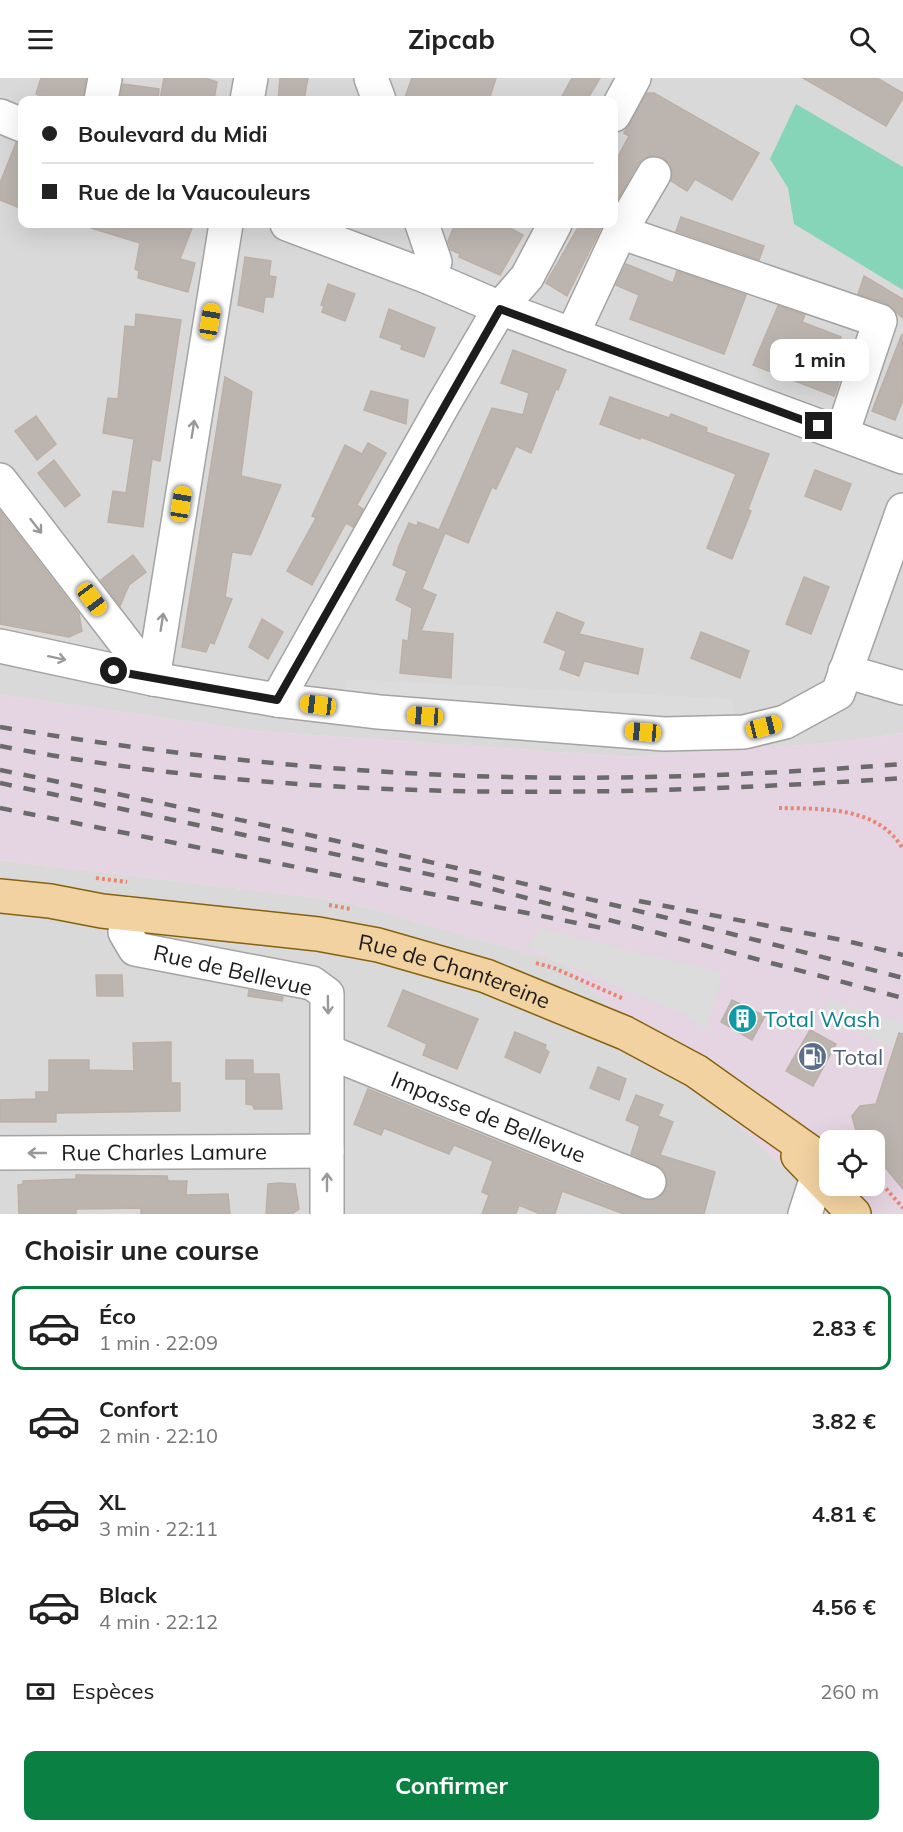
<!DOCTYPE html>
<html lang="fr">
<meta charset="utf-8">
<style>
body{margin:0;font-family:Mulish,sans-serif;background:#f2f2f2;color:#222;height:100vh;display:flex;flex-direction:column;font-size:22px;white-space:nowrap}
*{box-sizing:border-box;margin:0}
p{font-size:20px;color:#767676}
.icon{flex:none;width:33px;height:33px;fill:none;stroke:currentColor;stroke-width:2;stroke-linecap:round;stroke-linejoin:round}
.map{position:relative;height:1136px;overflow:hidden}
.details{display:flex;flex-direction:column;background:#fff;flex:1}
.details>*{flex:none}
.guide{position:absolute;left:18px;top:18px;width:600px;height:132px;border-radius:12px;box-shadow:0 6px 24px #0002;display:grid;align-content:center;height:132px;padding:0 24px;background:#fff}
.tools{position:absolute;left:819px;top:1052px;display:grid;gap:12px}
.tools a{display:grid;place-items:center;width:66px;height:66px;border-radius:12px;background:#fff;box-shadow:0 6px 24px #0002;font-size:30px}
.end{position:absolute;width:27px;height:27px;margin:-14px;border:8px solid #1c1c1c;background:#fff;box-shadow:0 0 0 3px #fff}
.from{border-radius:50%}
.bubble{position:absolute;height:42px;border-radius:12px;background:#fff;box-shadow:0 6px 24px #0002;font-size:20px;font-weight:700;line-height:42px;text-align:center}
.car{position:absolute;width:18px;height:36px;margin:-18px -9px;border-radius:8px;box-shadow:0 0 4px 2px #0007;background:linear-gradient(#f5c518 24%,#345 0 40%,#f5c518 0 76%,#345 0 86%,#f5c518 0)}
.guide b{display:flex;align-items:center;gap:21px;height:57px;font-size:22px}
.guide b+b{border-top:2px solid #e0e0e0}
.guide i{width:15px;height:15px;background:#222}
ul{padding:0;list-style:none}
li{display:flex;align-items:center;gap:18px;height:84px;margin:0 12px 9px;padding:0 12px;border:3px solid transparent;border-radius:12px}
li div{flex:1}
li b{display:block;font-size:22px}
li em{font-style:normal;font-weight:700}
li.on{border-color:#0b8043}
li>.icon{width:54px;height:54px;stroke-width:1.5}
h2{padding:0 24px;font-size:27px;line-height:72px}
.pay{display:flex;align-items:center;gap:15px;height:66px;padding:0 24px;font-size:22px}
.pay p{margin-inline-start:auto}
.primary-button{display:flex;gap:12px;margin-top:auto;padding:12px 24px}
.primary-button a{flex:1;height:69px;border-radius:12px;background:#0b8043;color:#fff;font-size:24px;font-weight:700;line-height:69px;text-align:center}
header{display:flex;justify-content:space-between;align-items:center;height:78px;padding:0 24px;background:#fff;font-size:27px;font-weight:700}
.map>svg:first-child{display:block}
</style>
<header><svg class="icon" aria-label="menu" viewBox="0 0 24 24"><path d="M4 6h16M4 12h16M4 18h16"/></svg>Zipcab<svg class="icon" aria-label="search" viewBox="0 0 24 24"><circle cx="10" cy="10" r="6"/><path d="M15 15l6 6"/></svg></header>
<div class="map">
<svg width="903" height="1136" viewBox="0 0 903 1136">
<rect width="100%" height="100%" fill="#ece9e2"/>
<!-- residential -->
<g fill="#dad9d9" fill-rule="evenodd">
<path d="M0,0H903V655L843,664L628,679L256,653L0,617ZM22,22H614V146H22Z"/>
<polygon points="0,782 343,823 563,885 834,1136 0,1136"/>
</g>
<!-- industrial -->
<path fill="#e5d4e1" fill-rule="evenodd" d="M0,617L256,653L628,679L843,664L903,655V1136H834L563,885L343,823L0,782ZM830,1062H874V1107H830Z"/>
<!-- pitch -->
<polygon fill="#86d5b9" points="796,26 903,89 903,212 794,146 788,110 770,81"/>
<!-- parking -->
<g fill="#dcdcdc">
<polygon points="346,601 732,621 736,645 340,619"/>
<polygon points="539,850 723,895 706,952 684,936 527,870"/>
<polygon points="828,921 903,945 903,976 823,937"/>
</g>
<!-- building -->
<g fill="#bcb5af" stroke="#bcb0a6" stroke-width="1.5">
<polygon points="41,0 86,0 83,22 53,22 36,16"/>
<polygon points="164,0 205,0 217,4 214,22 160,22"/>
<polygon points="280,0 308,0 304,22 278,22"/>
<polygon points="412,0 496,0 489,22 404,22"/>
<polygon points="572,0 600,0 587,22 560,22"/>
<polygon points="803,0 877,0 903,15 903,20 886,48"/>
<polygon points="123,6 159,11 158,22 120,22"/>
<polygon points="647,15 654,15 759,75 732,122 695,101 687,113 671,103 673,96 670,86 663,80 654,77 644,80 638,86 614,128 614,86 629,58 624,55"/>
<polygon points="16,65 22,65 22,131 0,122 0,105"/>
<polygon points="681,139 764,168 759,182 676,153"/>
<polygon points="92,146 180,146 192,150 180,181 195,185 188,214 138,200 139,193 135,191 140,165 91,150"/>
<polygon points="455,146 503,146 523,157 500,197 459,179 460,176 451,172 448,163"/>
<polygon points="580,146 603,146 567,218 546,205"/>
<polygon points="245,179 271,183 269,198 276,199 273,219 265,219 263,234 238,227"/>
<polygon points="626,186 673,205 677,193 746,217 724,276 630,241 639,217 616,207"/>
<polygon points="864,198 903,221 903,240 887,226 858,216"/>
<polygon points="328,206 355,216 345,243 322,234 324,228 321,227"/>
<polygon points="778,228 805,237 802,244 841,259 830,291 842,296 834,318 753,287"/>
<polygon points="389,231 435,250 424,279 401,271 402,267 380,259"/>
<polygon points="136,236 181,242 160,383 152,381 143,449 108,444 113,413 126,415 134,361 103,355 108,320 118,321 125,248 135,249"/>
<polygon points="902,256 903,322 895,342 872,333"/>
<polygon points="513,272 566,292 558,312 556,311 531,375 516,368 496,411 492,409 468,465 445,455 422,511 436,517 421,553 453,556 451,600 400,595 403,562 408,563 412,530 396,522 407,493 393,487 399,468 409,445 417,448 418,444 439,452 492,330 523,337 529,315 501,305"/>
<polygon points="225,299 252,314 241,398 281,407 251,477 232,474 225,519 232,521 214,566 210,564 206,574 182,569"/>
<polygon points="371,313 408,322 406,346 364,332"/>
<polygon points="610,319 669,340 671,336 707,350 706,354 769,376 748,431 751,433 732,481 707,470 736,396 641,359 640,361 600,346"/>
<polygon points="36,338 56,366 37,382 15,353"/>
<polygon points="368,365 386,375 357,427 363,431 353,449 346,445 312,507 287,493 316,440 312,438 345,367 362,376"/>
<polygon points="54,382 80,417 65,429 38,395"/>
<polygon points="815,392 851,406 841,432 805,418"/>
<polygon points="0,433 79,536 82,553 69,559 0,546"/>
<polygon points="133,477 146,494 129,507 120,528 101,502"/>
<polygon points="804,499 829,509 811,556 786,546"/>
<polygon points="557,534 584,545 579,556 643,571 638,596 584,583 579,598 560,591 566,573 544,564"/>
<polygon points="262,541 283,554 268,581 249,569"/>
<polygon points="701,554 749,573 740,600 691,580"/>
<polygon points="96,897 122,897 123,918 97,918"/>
<polygon points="249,912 283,919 282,923 248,918"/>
<polygon points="403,912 478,941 457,991 423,977 427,966 388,948"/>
<polygon points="732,922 765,938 752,962 721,944"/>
<polygon points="810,952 836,966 813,1008 786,993"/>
<polygon points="515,954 546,967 545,971 549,974 540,995 505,979"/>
<polygon points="899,955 903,956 903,1111 874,1076 874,1062 865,1062 856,1053 852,1038 860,1028 876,1026"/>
<polygon points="171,964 171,1005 180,1005 180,1033 56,1035 56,1044 0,1044 0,1022 36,1021 36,1014 49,1014 49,982 89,982 89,992 134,993 133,965"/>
<polygon points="226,982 253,982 253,996 279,996 282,1031 254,1031 253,1027 246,1026 246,1001 226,1001"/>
<polygon points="598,989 626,1001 619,1022 590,1010"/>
<polygon points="368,1011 602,1106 642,1121 652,1122 661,1118 666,1112 667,1101 664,1093 657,1087 631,1076 640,1048 626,1042 636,1017 663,1027 658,1038 673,1044 660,1077 715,1094 704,1136 624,1136 562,1113 555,1136 540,1136 519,1127 516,1136 482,1136 489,1117 482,1114 493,1083 454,1067 449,1076 384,1050 381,1057 354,1046"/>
<polygon points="76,1097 167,1098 168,1103 187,1103 186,1117 228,1116 230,1136 141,1136 141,1130 76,1131 76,1136 19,1136 18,1107 23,1106 23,1103 76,1101"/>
<polygon points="280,1105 295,1106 299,1131 292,1136 266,1136 268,1106"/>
</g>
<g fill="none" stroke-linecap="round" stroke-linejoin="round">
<defs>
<g id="minor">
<polyline points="371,0 379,22"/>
<polyline points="101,22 105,0"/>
<polyline points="247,22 251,0"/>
<polyline points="614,37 634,0"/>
<polyline points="0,38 22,47"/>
<polyline points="287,146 428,199 500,230 903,379"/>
<polyline points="422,146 435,184 428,199"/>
<polyline points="620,154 654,96"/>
<polyline points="572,257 620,154 880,243 842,356"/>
<polyline points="0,402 153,601"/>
<polyline points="0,568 153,601 277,622 379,634 664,656 744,654 785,644 838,615 903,432"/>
<polyline points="845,593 903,610"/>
<polyline points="153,601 226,146"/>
<polyline points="277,622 443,327 500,230 527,199 555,146"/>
<polyline points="128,836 125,854 135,871 312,905 327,916 327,1136"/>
<path id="s1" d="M329,974L649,1104"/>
<path id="s2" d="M0,1075L327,1073"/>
<polyline points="805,1136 817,1099 830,1089"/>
</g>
<g id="major">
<path id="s3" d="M0,818L50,823L102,833L318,856L378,867L486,898L625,955L696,993L830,1088"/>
<polyline points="798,1078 854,1136"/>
</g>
</defs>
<!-- minor casing -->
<use href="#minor" stroke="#a3a3a3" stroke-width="36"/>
<!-- major casing -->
<use href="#major" stroke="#86620d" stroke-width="36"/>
<!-- path -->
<g stroke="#ec8473" stroke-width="4" stroke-dasharray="3 3" stroke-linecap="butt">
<path d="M779,730C823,731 878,728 903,771"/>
<polyline points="96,800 127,804"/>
<polyline points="329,827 351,831"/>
<polyline points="536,885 554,890 624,921"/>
<polyline points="874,1097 903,1130"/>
</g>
<!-- minor -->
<use href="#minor" stroke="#fff" stroke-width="33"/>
<!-- major -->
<use href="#major" stroke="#f2d2a1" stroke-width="33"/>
<!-- rail -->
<g stroke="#6a6a6a" stroke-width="4.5" stroke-dasharray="12 12" stroke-linecap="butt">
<path d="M0,649C168,677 337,695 507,699C639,702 771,696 903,686"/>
<path d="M0,668C296,725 603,720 903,700"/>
<path d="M0,692C303,753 604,821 903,900"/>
<polyline points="0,705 470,805 903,920"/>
<polyline points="0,730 602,850"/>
<polyline points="639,823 847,863 903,877"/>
</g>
</g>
<!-- one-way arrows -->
<defs><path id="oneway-shaft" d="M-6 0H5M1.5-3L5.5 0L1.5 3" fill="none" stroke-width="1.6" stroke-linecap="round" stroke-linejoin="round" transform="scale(1.5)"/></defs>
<g stroke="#999">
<use href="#oneway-shaft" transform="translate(193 351) rotate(-81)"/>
<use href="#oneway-shaft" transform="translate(36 448) rotate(52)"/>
<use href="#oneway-shaft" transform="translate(162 544) rotate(-81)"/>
<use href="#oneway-shaft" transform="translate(57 580) rotate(12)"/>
<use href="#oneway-shaft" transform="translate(328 927) rotate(89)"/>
<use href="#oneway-shaft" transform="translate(37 1075) rotate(180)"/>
<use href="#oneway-shaft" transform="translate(327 1104) rotate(-90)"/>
</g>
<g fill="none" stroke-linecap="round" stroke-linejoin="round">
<!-- route -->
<polyline stroke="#1c1c1c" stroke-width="8" points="114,593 277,622 500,231 819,348"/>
</g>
<!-- icons -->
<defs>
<symbol id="building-disc" viewBox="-11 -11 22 22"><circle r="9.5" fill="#0f9aa8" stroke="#fff"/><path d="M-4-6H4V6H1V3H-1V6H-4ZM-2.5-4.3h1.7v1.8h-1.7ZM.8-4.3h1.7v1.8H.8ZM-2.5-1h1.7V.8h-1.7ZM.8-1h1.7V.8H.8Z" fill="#fff"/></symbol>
<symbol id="fuel-disc" viewBox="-11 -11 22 22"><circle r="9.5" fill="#5c6f8a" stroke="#fff"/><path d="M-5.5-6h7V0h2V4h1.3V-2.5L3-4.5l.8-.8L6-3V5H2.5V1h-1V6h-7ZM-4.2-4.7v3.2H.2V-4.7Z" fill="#fff"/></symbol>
</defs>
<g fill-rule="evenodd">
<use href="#building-disc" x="726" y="924" width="33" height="33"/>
<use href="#fuel-disc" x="796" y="962" width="33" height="33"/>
</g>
<g text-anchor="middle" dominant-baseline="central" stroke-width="5" stroke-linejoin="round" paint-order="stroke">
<!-- street labels -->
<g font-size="22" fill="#1c1c1c" stroke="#fff">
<text transform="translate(233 892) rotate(13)">Rue de Bellevue</text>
<text stroke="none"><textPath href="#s3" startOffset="462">Rue de Chantereine</textPath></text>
<text stroke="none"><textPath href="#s1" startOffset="172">Impasse de Bellevue</textPath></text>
<text stroke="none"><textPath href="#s2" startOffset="164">Rue Charles Lamure</textPath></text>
</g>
<!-- culture labels -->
<g font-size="22" fill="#0d838f" stroke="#fff" text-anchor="start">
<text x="764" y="941">Total Wash</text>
</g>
<!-- service labels -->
<g font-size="22" fill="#4e5e75" stroke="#fff" text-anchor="start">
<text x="833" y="979">Total</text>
</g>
</g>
</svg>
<div class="tools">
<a><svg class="icon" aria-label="locate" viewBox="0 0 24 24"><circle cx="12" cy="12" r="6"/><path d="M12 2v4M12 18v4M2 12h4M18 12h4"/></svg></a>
</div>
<i class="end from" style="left:114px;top:593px"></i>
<i class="end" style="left:819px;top:348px"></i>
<div class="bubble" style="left:770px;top:261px;width:99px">1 min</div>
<i class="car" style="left:210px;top:243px;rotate:9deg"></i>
<i class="car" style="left:181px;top:426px;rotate:9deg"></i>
<i class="car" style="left:92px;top:521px;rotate:143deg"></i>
<i class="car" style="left:318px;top:627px;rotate:277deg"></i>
<i class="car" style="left:425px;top:638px;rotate:274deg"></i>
<i class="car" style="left:764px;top:649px;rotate:76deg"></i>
<i class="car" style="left:643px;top:654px;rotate:275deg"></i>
<div class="guide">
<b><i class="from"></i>Boulevard du Midi</b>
<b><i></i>Rue de la Vaucouleurs</b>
</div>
</div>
<section class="details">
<h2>Choisir une course</h2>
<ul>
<li class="on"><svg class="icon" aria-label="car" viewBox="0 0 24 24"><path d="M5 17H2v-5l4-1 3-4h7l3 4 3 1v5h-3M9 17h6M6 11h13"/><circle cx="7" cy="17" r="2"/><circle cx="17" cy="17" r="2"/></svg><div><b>Éco</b><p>1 min · 22:09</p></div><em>2.83 €</em></li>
<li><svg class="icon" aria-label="car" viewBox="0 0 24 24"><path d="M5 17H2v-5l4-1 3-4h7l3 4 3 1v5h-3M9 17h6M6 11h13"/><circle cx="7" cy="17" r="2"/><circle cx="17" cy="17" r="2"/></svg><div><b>Confort</b><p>2 min · 22:10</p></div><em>3.82 €</em></li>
<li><svg class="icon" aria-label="car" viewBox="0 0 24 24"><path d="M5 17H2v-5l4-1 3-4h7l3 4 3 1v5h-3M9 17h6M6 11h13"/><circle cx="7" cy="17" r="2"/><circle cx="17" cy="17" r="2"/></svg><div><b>XL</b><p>3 min · 22:11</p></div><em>4.81 €</em></li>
<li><svg class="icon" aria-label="car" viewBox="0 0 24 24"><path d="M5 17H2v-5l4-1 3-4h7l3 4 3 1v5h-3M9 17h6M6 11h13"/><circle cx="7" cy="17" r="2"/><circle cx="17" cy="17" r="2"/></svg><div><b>Black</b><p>4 min · 22:12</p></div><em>4.56 €</em></li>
</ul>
<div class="pay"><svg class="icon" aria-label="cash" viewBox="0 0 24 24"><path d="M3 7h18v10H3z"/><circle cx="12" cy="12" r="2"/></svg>Espèces<p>260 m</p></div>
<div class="primary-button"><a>Confirmer</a></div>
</section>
